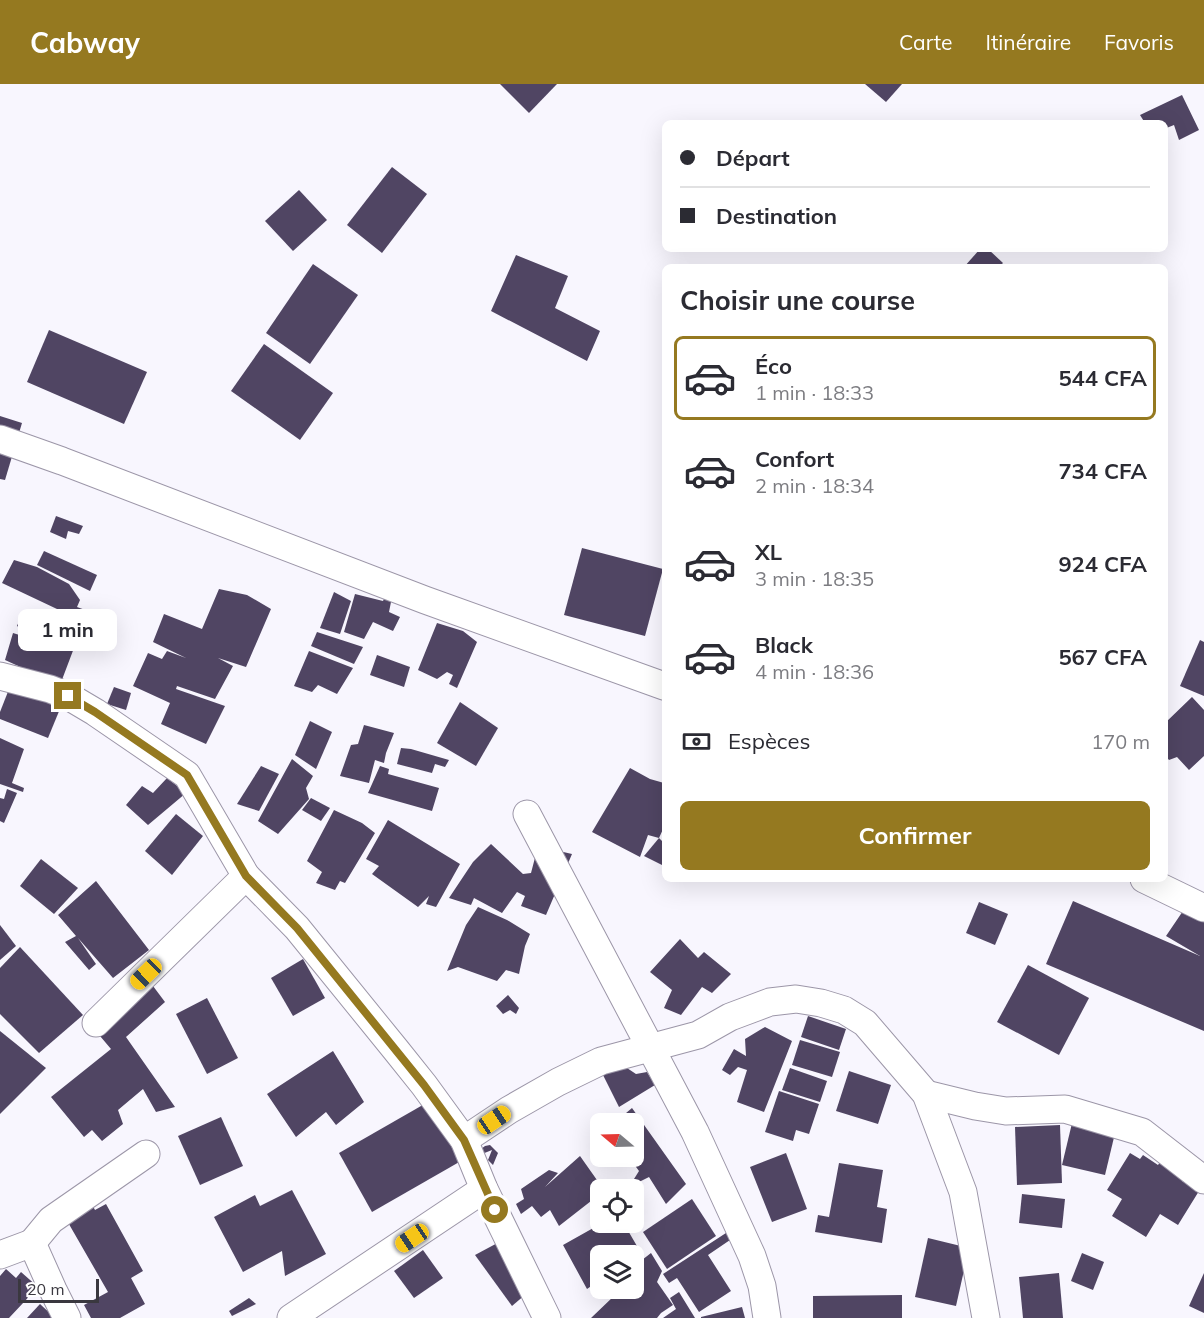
<!DOCTYPE html>
<html lang="fr">
<meta charset="utf-8">
<style>
body{margin:0;font-family:Mulish,sans-serif;background:#f2f2f3;color:#2b2b33;height:100vh;display:flex;flex-direction:column;font-size:22px;white-space:nowrap}
*{box-sizing:border-box;margin:0}
p{font-size:20px;color:#7c7c81}
.icon{flex:none;width:33px;height:33px;fill:none;stroke:currentColor;stroke-width:2;stroke-linecap:round;stroke-linejoin:round}
.map{position:relative;flex:1;overflow:hidden}
.panel{position:absolute;left:662px;top:180px;width:506px;height:618px;display:flex;flex-direction:column;background:#fff;border-radius:9px;box-shadow:0 6px 24px #0002}
.panel>*{flex:none}
.top-card{position:absolute;left:662px;top:36px;width:506px;height:132px;border-radius:9px;box-shadow:0 6px 24px #0002;display:grid;align-content:center;height:132px;padding:0 18px;background:#fff}
.needle{width:39px;rotate:289deg}
.fabs{position:absolute;left:590px;top:1029px;display:grid;gap:12px}
.fabs a{display:grid;place-items:center;width:54px;height:54px;border-radius:9px;background:#fff;box-shadow:0 6px 24px #0002;font-size:30px}
.scale{position:absolute;left:18px;bottom:15px;width:81px;box-sizing:border-box;padding-left:6px;border:3px solid #3a383f;border-top:0;font-size:16px;line-height:21px;white-space:nowrap;color:#3a383f;-webkit-text-stroke:4px #fff;paint-order:stroke}
.end{position:absolute;width:27px;height:27px;margin:-14px;border:8px solid #957920;background:#fff;box-shadow:0 0 0 3px #fff}
.from{border-radius:50%}
.bubble{position:absolute;height:42px;border-radius:9px;background:#fff;box-shadow:0 6px 24px #0002;font-size:20px;font-weight:700;line-height:42px;text-align:center}
.car{position:absolute;width:18px;height:36px;margin:-18px -9px;border-radius:8px;box-shadow:0 0 4px 2px #0007;background:linear-gradient(#f5c518 24%,#345 0 40%,#f5c518 0 76%,#345 0 86%,#f5c518 0)}
.top-card b{display:flex;align-items:center;gap:21px;height:57px;font-size:22px}
.top-card b+b{border-top:2px solid #e1e1e2}
.top-card i{width:15px;height:15px;background:#2b2b33}
ul{padding:0;list-style:none}
li{display:flex;align-items:center;gap:18px;height:84px;margin:0 12px 9px;padding:0 6px;border:3px solid transparent;border-radius:9px}
li div{flex:1}
li b{display:block;font-size:22px}
li em{font-style:normal;font-weight:700}
li.selected{border-color:#957920}
li>.icon{width:54px;height:54px;stroke-width:1.5}
h2{padding:0 18px;font-size:27px;line-height:72px}
.pay{display:flex;align-items:center;gap:15px;height:66px;padding:0 18px;font-size:22px}
.pay p{margin-inline-start:auto}
.primary-button{display:flex;gap:12px;margin-top:auto;padding:12px 18px}
.primary-button a{flex:1;height:69px;border-radius:9px;background:#957920;color:#fff;font-size:24px;font-weight:700;line-height:69px;text-align:center}
header{display:flex;align-items:center;gap:36px;box-sizing:border-box;height:84px;padding:0 30px;background:#957920;color:#fff}
header strong{font-size:28px}
nav{display:flex;gap:33px;margin-inline-start:auto;font-size:21px}
.map>svg:first-child{display:block}
</style>
<header>
<strong>Cabway</strong>
<nav><a>Carte</a><a>Itinéraire</a><a>Favoris</a></nav>
</header>
<div class="map">
<svg width="1204" height="1234" viewBox="0 0 1204 1234">
<rect width="100%" height="100%" fill="#f8f6fe"/>
<!-- building -->
<g fill="#504563">
<polygon points="500,0 557,0 529,29"/>
<polygon points="865,0 902,0 886,18"/>
<polygon points="1182,11 1199,46 1179,56 1174,41 1164,45 1164,39 1145,39 1140,31"/>
<polygon points="392,83 427,110 382,169 347,141"/>
<polygon points="299,106 327,136 293,167 265,137"/>
<polygon points="980,165 988,165 1003,179 999,183 964,183"/>
<polygon points="516,171 568,192 555,224 600,247 587,277 491,227"/>
<polygon points="313,180 358,211 310,280 266,249"/>
<polygon points="49,246 147,288 124,340 27,298"/>
<polygon points="264,260 333,309 300,356 231,307"/>
<polygon points="0,332 22,339 5,396 0,395"/>
<polygon points="56,432 83,442 79,450 68,447 66,455 50,448"/>
<polygon points="582,464 663,485 645,552 564,531"/>
<polygon points="44,467 97,491 90,507 37,481"/>
<polygon points="14,476 37,483 69,500 80,516 77,523 88,527 60,601 5,576 13,549 29,554 31,550 17,542 23,528 35,535 45,538 44,545 66,546 69,540 54,535 57,525 2,499"/>
<polygon points="219,505 247,511 271,525 246,583 218,574 233,582 215,615 177,602 176,605 225,622 206,660 161,640 170,619 133,602 148,569 162,575 167,567 186,574 153,558 164,530 202,545"/>
<polygon points="334,508 351,517 340,550 320,544"/>
<polygon points="355,510 383,517 386,510 392,513 389,528 400,533 393,547 373,538 364,555 344,548"/>
<polygon points="437,539 463,547 477,558 457,604 449,600 453,591 447,588 437,595 418,586"/>
<polygon points="317,548 363,563 354,580 311,562"/>
<polygon points="1200,556 1204,558 1204,612 1180,602"/>
<polygon points="309,567 353,584 337,610 318,601 312,608 294,602"/>
<polygon points="377,571 410,583 404,603 370,591"/>
<polygon points="11,600 62,620 48,654 0,635 0,628"/>
<polygon points="114,603 131,609 126,626 107,620"/>
<polygon points="1192,613 1204,626 1204,672 1189,686 1177,673 1169,676 1164,670 1164,640"/>
<polygon points="460,618 498,644 476,682 437,659"/>
<polygon points="310,637 332,648 316,685 295,671"/>
<polygon points="364,641 394,649 386,669 384,679 375,676 369,699 340,692 351,661 358,660"/>
<polygon points="0,654 24,665 12,699 24,704 23,708 0,700"/>
<polygon points="401,664 411,665 449,676 445,683 435,680 432,689 397,680"/>
<polygon points="292,675 313,692 306,704 309,715 278,750 258,737"/>
<polygon points="261,682 279,690 259,727 237,720"/>
<polygon points="380,682 389,685 388,690 439,704 432,727 368,709"/>
<polygon points="630,684 650,695 664,699 664,743 659,754 648,751 640,773 592,748"/>
<polygon points="167,694 186,709 148,741 126,721 142,702 153,709"/>
<polygon points="7,705 17,709 4,739 0,737 0,714 4,715"/>
<polygon points="311,714 330,724 321,737 302,726"/>
<polygon points="334,726 362,739 375,749 345,799 340,797 335,806 316,799 322,788 307,777"/>
<polygon points="176,730 203,752 172,791 145,767"/>
<polygon points="388,736 460,780 436,823 426,820 429,812 418,823 372,790 379,782 366,775"/>
<polygon points="659,754 664,759 664,782 644,772"/>
<polygon points="546,757 560,763 559,767 572,770 546,831 521,822 525,812 517,808 502,829 474,814 471,821 449,814 473,778 491,760 523,790 531,789 537,766"/>
<polygon points="41,775 78,804 54,830 20,802"/>
<polygon points="96,797 149,866 113,894 78,854 96,880 89,886 65,858 76,852 58,831"/>
<polygon points="1073,817 1200,872 1166,852 1185,824 1204,837 1204,947 1046,880"/>
<polygon points="979,818 1008,830 995,861 966,849"/>
<polygon points="478,823 507,836 530,850 525,862 519,890 506,886 497,897 458,883 447,887 466,841"/>
<polygon points="0,841 16,862 0,876"/>
<polygon points="680,855 698,874 704,868 731,890 712,909 702,903 681,931 664,924 672,906 650,888"/>
<polygon points="20,863 83,931 39,969 0,930 0,884"/>
<polygon points="303,875 325,914 293,932 271,894"/>
<polygon points="1028,881 1089,914 1059,971 997,938"/>
<polygon points="153,902 165,918 126,953 175,1023 156,1028 143,1005 118,1026 123,1040 102,1057 92,1046 84,1053 51,1013 111,965 100,952"/>
<polygon points="508,911 519,924 516,930 510,926 503,930 496,922"/>
<polygon points="207,914 238,974 207,990 176,930"/>
<polygon points="808,932 846,945 839,966 801,953"/>
<polygon points="765,943 792,957 764,1028 737,1018 747,986 738,983 730,991 722,986 734,965 746,972 745,955"/>
<polygon points="0,947 46,984 0,1030"/>
<polygon points="800,956 840,968 832,993 792,981"/>
<polygon points="333,967 364,1018 336,1041 326,1028 296,1053 267,1010"/>
<polygon points="618,978 636,990 647,988 655,1001 619,1023 603,991"/>
<polygon points="790,984 827,997 820,1018 782,1006"/>
<polygon points="849,987 891,1001 878,1040 836,1027"/>
<polygon points="779,1007 819,1020 809,1050 796,1046 793,1057 765,1048"/>
<polygon points="428,1018 461,1077 372,1128 339,1069"/>
<polygon points="632,1024 686,1100 666,1120 649,1093 629,1103 639,1087 628,1072 633,1072 633,1040 613,1040"/>
<polygon points="221,1033 243,1082 200,1101 178,1052"/>
<polygon points="1073,1035 1116,1045 1105,1091 1062,1081"/>
<polygon points="1060,1041 1062,1099 1017,1101 1015,1043"/>
<polygon points="490,1061 498,1069 493,1081 488,1076 492,1066 482,1070 481,1065 485,1062"/>
<polygon points="786,1069 807,1125 772,1138 750,1083"/>
<polygon points="1130,1069 1140,1075 1143,1071 1158,1081 1162,1075 1186,1091 1182,1097 1199,1107 1178,1141 1160,1130 1146,1153 1112,1132 1122,1115 1107,1106"/>
<polygon points="580,1072 604,1106 600,1106 600,1110 559,1142 550,1126 541,1133 532,1122 521,1130 516,1120 524,1115 521,1105 549,1086 558,1089 545,1103"/>
<polygon points="839,1079 883,1086 877,1123 887,1125 882,1159 815,1148 818,1131 829,1133"/>
<polygon points="292,1106 326,1170 285,1192 282,1167 243,1188 214,1133 255,1111 260,1122"/>
<polygon points="1022,1110 1065,1115 1062,1144 1019,1139"/>
<polygon points="87,1111 95,1126 106,1120 143,1187 131,1194 145,1220 120,1234 91,1234 84,1221 108,1208 62,1128"/>
<polygon points="692,1115 716,1152 667,1185 643,1148"/>
<polygon points="604,1138 623,1138 641,1169 633,1174 633,1172 600,1172 600,1196 587,1205 563,1161"/>
<polygon points="726,1149 730,1156 708,1171 731,1207 699,1228 677,1194 669,1199 663,1190"/>
<polygon points="928,1154 969,1164 956,1222 915,1213"/>
<polygon points="503,1156 526,1210 512,1222 475,1171"/>
<polygon points="423,1166 443,1194 414,1214 394,1187"/>
<polygon points="651,1169 662,1187 657,1198 673,1221 661,1229 657,1234 591,1234 614,1212 607,1204 633,1204 633,1183"/>
<polygon points="1082,1169 1104,1178 1093,1206 1071,1197"/>
<polygon points="6,1185 16,1194 21,1188 38,1203 9,1234 0,1234 0,1192"/>
<polygon points="1059,1189 1063,1234 1023,1234 1019,1193"/>
<polygon points="1204,1189 1204,1229 1189,1222"/>
<polygon points="679,1208 695,1234 663,1234 676,1225 670,1214"/>
<polygon points="902,1211 902,1234 813,1234 813,1212"/>
<polygon points="249,1214 256,1220 232,1232 229,1227"/>
<polygon points="40,1220 55,1234 27,1234"/>
<polygon points="742,1223 745,1234 701,1234 701,1233"/>
</g>
<g fill="none" stroke-linecap="round" stroke-linejoin="round">
<defs>
<g id="minor">
<polyline points="0,355 62,377 425,516 664,602"/>
<polyline points="0,592 50,605 68,612 95,628 187,691 246,792 297,844 396,966 424,1001 464,1056 484,1105 547,1234"/>
<polyline points="527,730 695,1048 752,1172 762,1202 767,1234"/>
<polyline points="1144,795 1204,824"/>
<polyline points="96,939 246,792"/>
<polyline points="926,1010 975,1022 1006,1027 1065,1025 1142,1048 1204,1096"/>
<polyline points="464,1056 509,1026 558,998 601,977 698,951 730,933 770,918 796,915 821,919 844,926 865,939 926,1010 963,1108 986,1234"/>
<polyline points="32,1159 51,1136 146,1070"/>
<polyline points="0,1171 32,1159 53,1206 67,1234"/>
<polyline points="291,1234 484,1105"/>
</g>
</defs>
<!-- minor casing -->
<use href="#minor" stroke="#9c96a8" stroke-width="29"/>
<!-- minor -->
<use href="#minor" stroke="#fff" stroke-width="27"/>
</g>
<g fill="none" stroke-linecap="round" stroke-linejoin="round">
<!-- route -->
<polyline stroke="#957920" stroke-width="8" points="68,612 95,628 187,691 246,792 297,844 424,1001 464,1056 495,1126"/>
</g>
</svg>
<div class="fabs">
<a><svg class="needle" viewBox="-14 -14 28 28"><path d="M0-13l5 13h-10z" fill="#e53935"/><path d="M0 13l5-13h-10z" fill="#7c7c81"/></svg></a>
<a><svg class="icon" aria-label="locate" viewBox="0 0 24 24"><circle cx="12" cy="12" r="6"/><path d="M12 2v4M12 18v4M2 12h4M18 12h4"/></svg></a>
<a><svg class="icon" aria-label="layers" viewBox="0 0 24 24"><path d="M12 4l9 5-9 5-9-5zM3 14l9 5 9-5"/></svg></a>
</div>
<div class="scale">20 m</div>
<i class="end from" style="left:495px;top:1126px"></i>
<i class="end" style="left:68px;top:612px"></i>
<div class="bubble" style="left:18px;top:525px;width:99px">1 min</div>
<i class="car" style="left:146px;top:890px;rotate:226deg"></i>
<i class="car" style="left:494px;top:1036px;rotate:56deg"></i>
<i class="car" style="left:412px;top:1154px;rotate:236deg"></i>
<div class="top-card">
<b><i class="from"></i>Départ</b>
<b><i></i>Destination</b>
</div>
<section class="panel">
<h2>Choisir une course</h2>
<ul>
<li class="selected"><svg class="icon" aria-label="car" viewBox="0 0 24 24"><path d="M5 17H2v-5l4-1 3-4h7l3 4 3 1v5h-3M9 17h6M6 11h13"/><circle cx="7" cy="17" r="2"/><circle cx="17" cy="17" r="2"/></svg><div><b>Éco</b><p>1 min · 18:33</p></div><em>544 CFA</em></li>
<li><svg class="icon" aria-label="car" viewBox="0 0 24 24"><path d="M5 17H2v-5l4-1 3-4h7l3 4 3 1v5h-3M9 17h6M6 11h13"/><circle cx="7" cy="17" r="2"/><circle cx="17" cy="17" r="2"/></svg><div><b>Confort</b><p>2 min · 18:34</p></div><em>734 CFA</em></li>
<li><svg class="icon" aria-label="car" viewBox="0 0 24 24"><path d="M5 17H2v-5l4-1 3-4h7l3 4 3 1v5h-3M9 17h6M6 11h13"/><circle cx="7" cy="17" r="2"/><circle cx="17" cy="17" r="2"/></svg><div><b>XL</b><p>3 min · 18:35</p></div><em>924 CFA</em></li>
<li><svg class="icon" aria-label="car" viewBox="0 0 24 24"><path d="M5 17H2v-5l4-1 3-4h7l3 4 3 1v5h-3M9 17h6M6 11h13"/><circle cx="7" cy="17" r="2"/><circle cx="17" cy="17" r="2"/></svg><div><b>Black</b><p>4 min · 18:36</p></div><em>567 CFA</em></li>
</ul>
<div class="pay"><svg class="icon" aria-label="cash" viewBox="0 0 24 24"><path d="M3 7h18v10H3z"/><circle cx="12" cy="12" r="2"/></svg>Espèces<p>170 m</p></div>
<div class="primary-button"><a>Confirmer</a></div>
</section>
</div>
